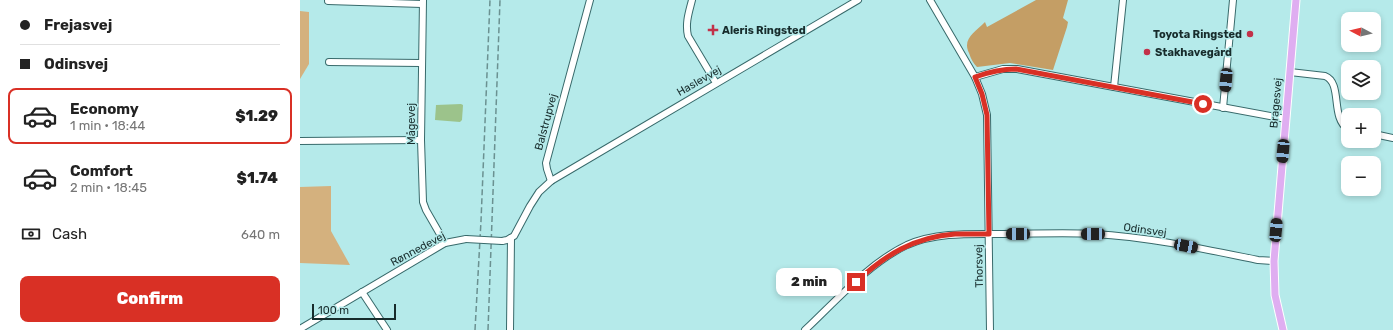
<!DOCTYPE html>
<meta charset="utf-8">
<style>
body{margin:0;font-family:Rubik,sans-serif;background:#f2f2f2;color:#222;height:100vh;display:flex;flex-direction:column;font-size:15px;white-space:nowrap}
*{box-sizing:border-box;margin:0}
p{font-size:13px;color:#767676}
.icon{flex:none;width:22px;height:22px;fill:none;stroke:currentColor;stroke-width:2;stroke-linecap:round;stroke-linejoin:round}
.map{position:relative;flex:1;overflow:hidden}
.panel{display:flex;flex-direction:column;background:#fff;width:300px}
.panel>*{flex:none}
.banner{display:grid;align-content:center;height:88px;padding:0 20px;background:#fff}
.needle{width:26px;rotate:277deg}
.buttons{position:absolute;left:1041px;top:12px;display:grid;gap:8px}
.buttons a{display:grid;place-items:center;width:40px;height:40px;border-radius:8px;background:#fff;box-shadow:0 2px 6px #0003;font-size:20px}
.scale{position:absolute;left:12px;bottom:10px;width:84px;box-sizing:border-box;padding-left:4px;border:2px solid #172c2c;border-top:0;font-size:11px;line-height:14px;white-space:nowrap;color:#172c2c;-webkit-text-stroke:3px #b5eaea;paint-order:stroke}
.end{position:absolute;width:18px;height:18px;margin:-9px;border:5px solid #d93025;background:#fff;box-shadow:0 0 0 2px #fff}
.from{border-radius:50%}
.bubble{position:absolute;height:28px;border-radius:8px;background:#fff;box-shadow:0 2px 6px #0003;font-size:13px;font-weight:800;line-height:28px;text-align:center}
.car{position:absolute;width:12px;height:24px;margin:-12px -6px;border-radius:5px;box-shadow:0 0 3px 1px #0007;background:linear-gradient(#222 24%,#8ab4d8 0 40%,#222 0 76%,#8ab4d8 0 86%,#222 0)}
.banner b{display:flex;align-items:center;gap:14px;height:38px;font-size:15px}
.banner b+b{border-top:1px solid #e0e0e0}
.banner i{width:10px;height:10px;background:#222}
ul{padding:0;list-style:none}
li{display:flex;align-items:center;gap:12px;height:56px;margin:0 8px 6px;padding:0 12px;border:2px solid transparent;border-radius:8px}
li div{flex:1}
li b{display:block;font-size:15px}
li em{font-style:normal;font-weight:800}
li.active{border-color:#d93025}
li>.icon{width:36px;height:36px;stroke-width:1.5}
.pay{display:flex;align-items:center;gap:10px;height:44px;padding:0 20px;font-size:15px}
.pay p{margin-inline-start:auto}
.action{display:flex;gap:8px;margin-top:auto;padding:8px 20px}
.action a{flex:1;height:46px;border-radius:8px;background:#d93025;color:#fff;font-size:16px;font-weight:800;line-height:46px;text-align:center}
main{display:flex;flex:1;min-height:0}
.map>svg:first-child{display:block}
</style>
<main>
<section class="panel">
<div class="banner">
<b><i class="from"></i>Frejasvej</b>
<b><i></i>Odinsvej</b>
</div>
<ul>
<li class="active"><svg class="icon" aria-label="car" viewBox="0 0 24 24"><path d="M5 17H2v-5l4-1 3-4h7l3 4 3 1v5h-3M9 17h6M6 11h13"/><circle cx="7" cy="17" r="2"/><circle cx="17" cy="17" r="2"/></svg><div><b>Economy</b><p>1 min · 18:44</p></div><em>$1.29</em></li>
<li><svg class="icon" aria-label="car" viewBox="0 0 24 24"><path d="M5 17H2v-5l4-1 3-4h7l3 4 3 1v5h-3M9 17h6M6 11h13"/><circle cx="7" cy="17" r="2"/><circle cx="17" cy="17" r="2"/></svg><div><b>Comfort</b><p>2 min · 18:45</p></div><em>$1.74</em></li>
</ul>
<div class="pay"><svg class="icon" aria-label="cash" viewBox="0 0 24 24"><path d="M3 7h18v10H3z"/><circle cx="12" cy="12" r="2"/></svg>Cash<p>640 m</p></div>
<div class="action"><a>Confirm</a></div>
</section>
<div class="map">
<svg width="1093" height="330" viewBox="0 0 1093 330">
<rect width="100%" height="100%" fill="#b5eaea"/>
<!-- green -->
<g fill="#d4b17e">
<polygon points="0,11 9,12 9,64 0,79"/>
<polygon points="31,186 31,231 50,265 0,263 0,187"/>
</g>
<!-- forest -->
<path fill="#c49e65" d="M736,0H768L763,18L768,22L767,27L753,70L710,63L677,67C673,63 671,59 669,53C662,39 675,32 685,22L687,27Z"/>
<!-- water -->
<polygon fill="#9cc38b" points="161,104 163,105 162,120 160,122 135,120 136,105"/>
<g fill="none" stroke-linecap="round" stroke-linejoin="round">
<defs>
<g id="minor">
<polyline points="123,0 121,140 123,202 126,210 145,243"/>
<path d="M392,0C389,12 385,23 388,36L416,83"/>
<polyline points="630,0 675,77 682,94 687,115 690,330"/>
<polyline points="28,1 122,4"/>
<polyline points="29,62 121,63"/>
<path d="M990,72L1025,76C1043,83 1030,118 1048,129"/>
<polyline points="675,77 703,69 717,69 986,119"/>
<polyline points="814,87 823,0"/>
<polyline points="923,108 933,0"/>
<polyline points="1074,134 1093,138"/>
<polyline points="0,141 121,140"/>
<polyline points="251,181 247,169 246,163 290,0"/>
<polyline points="202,241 207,240 214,236 230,206 239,192 251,181 558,0"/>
<polyline points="62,292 87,330"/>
<polyline points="0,329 145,243 166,239"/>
<polyline points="210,330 211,238"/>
<path d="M505,330C536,301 569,263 607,245C637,232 671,234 703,234C733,234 764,232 794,234C849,237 904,249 958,260L974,261"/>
</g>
<polyline id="major" points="983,330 975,295 974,261 996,0"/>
</defs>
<!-- minor casing -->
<use href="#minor" stroke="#386a6b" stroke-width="8"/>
<!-- major casing -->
<use href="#major" stroke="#fff" stroke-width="9"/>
<!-- minor -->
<use href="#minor" stroke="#fff" stroke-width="6"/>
<!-- major -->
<use href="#major" stroke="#dfaef1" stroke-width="7"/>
<!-- rail -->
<g stroke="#6b9191" stroke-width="1.5" stroke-dasharray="6 3" stroke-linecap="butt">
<polyline points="175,330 181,221 190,0"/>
<polyline points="188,330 200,0"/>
</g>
<defs>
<polyline id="minor-bridge" points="166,239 202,241"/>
</defs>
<!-- minor-bridge casing -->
<use href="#minor-bridge" stroke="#386a6b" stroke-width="8" stroke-linecap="butt"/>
<!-- minor-bridge -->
<use href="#minor-bridge" stroke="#fff" stroke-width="6"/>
</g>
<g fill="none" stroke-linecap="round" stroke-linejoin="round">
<!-- route -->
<path stroke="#d93025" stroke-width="5" d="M556,282C585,255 614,237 655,234C666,234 678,234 689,234L687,115L682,94L675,77C689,72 701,69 716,69L903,104"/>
</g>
<!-- markers -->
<g fill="#c23149" stroke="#b5eaea" stroke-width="1.5">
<path d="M411 24h4v4h4v4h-4v4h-4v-4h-4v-4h4z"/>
<circle cx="950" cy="34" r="4"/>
<circle cx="847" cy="52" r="4"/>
</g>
<g text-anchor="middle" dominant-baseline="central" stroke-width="3" stroke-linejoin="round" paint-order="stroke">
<!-- poi labels -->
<g font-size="11" font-weight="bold" fill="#172c2c" stroke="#b5eaea" text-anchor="start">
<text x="422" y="30">Aleris Ringsted</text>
<text x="942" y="34" text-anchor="end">Toyota Ringsted</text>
<text x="855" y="52">Stakhavegård</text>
</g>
<!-- street labels -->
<g font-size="11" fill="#172c2c" stroke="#b5eaea">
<text transform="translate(399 81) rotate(-30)">Haslevvej</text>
<text transform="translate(976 103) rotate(-85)">Bragesvej</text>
<text transform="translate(246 122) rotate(-75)">Balstrupvej</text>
<text transform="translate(111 124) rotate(-90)">Mågevej</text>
<text transform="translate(845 230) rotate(8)">Odinsvej</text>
<text transform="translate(118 249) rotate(-28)">Rønnedevej</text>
<text transform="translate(679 266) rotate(-91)">Thorsvej</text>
</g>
</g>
</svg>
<div class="buttons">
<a><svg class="needle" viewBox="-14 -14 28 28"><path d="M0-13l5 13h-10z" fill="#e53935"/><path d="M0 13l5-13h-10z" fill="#767676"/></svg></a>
<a><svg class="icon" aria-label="layers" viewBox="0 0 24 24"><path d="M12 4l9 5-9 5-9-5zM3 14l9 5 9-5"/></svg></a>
<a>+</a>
<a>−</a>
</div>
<div class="scale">100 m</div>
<i class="end from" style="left:903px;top:104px"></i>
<i class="end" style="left:556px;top:282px"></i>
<div class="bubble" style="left:476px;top:268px;width:66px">2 min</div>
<i class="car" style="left:926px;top:80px;rotate:185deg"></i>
<i class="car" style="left:983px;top:151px;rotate:185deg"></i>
<i class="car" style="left:976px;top:230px;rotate:5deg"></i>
<i class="car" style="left:718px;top:234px;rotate:270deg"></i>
<i class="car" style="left:793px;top:234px;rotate:269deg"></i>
<i class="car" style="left:886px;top:246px;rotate:101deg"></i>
</div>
</main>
